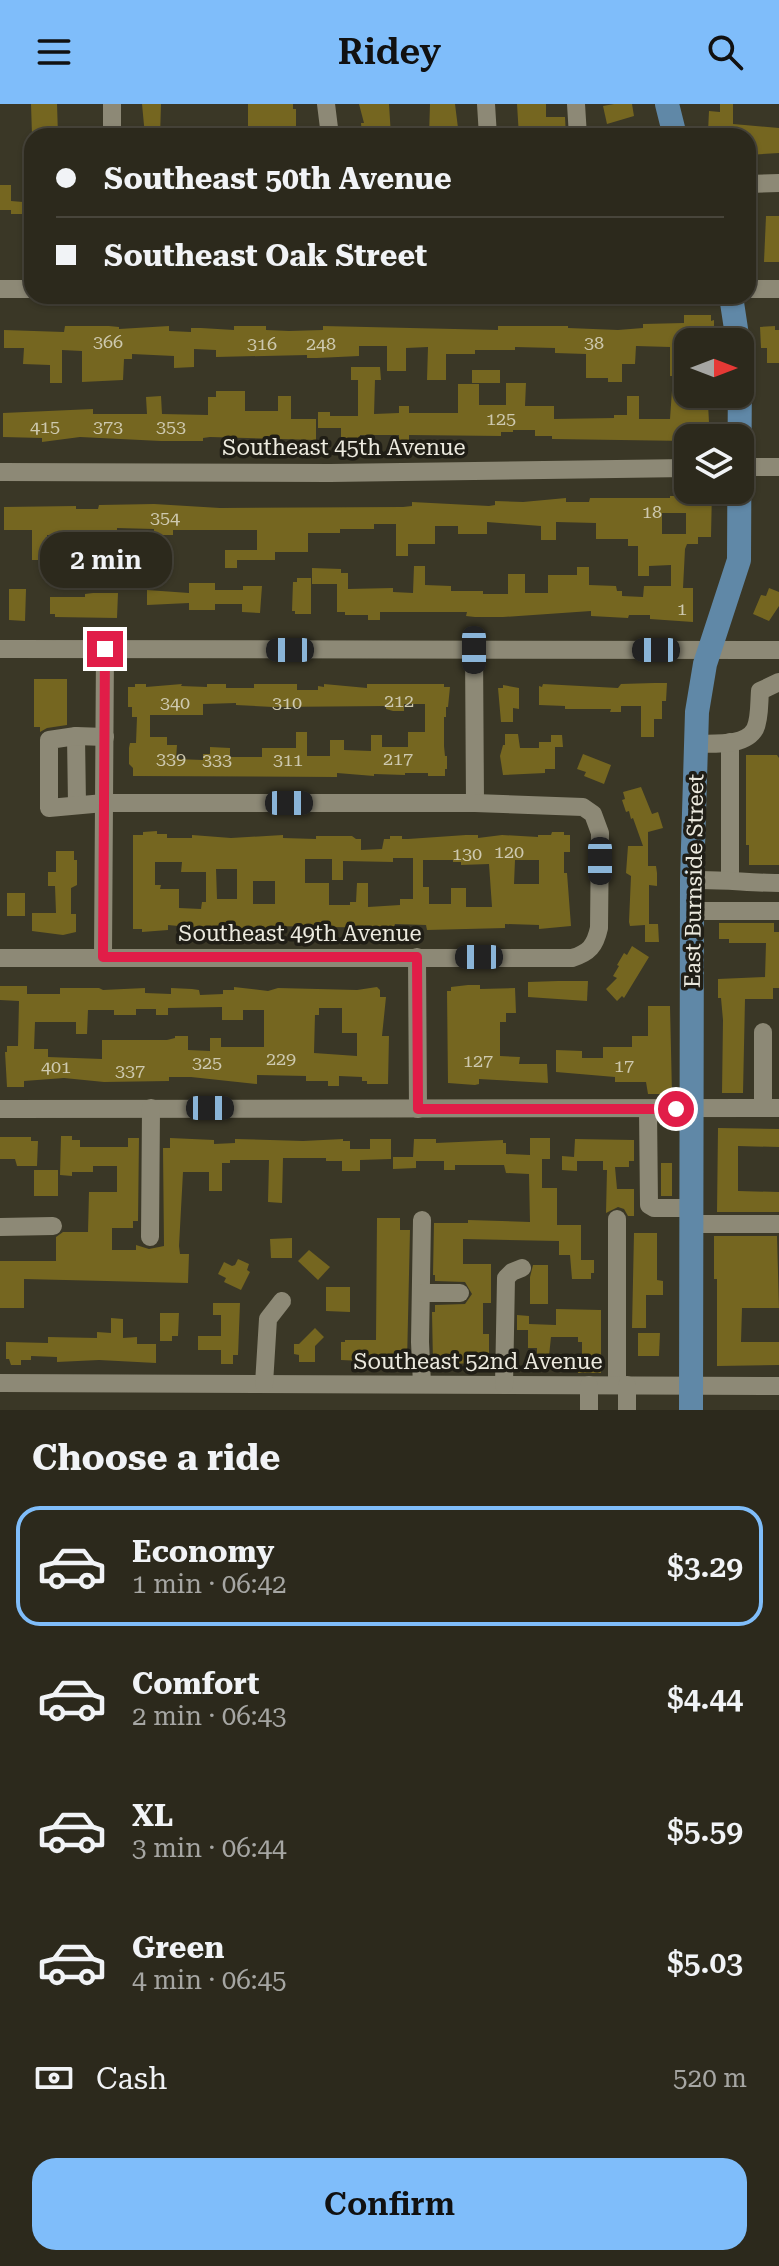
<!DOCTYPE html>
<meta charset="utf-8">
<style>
body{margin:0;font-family:"Roboto Serif",serif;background:#343125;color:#f1f3f6;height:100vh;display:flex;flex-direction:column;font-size:30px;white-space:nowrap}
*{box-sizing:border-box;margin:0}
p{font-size:26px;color:#a6a6a3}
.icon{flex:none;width:44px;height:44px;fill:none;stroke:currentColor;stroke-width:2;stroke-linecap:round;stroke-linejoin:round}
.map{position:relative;height:1306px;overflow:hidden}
.panel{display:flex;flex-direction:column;background:#2c291c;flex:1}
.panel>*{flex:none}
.guide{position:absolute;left:24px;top:24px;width:732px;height:176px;border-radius:24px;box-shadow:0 2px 6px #0004,0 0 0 2px #48453b;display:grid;align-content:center;height:176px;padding:0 32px;background:#2c291c}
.needle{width:52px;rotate:90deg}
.tools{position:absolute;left:674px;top:224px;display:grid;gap:16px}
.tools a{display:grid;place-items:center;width:80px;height:80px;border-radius:16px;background:#2c291c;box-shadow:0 2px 6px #0004,0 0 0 2px #48453b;font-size:40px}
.end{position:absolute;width:36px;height:36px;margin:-18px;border:10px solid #e11d48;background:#fff;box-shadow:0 0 0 4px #fff}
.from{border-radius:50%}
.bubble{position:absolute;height:56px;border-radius:24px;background:#2c291c;box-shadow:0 2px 6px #0004,0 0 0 2px #48453b;font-size:26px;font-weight:600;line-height:56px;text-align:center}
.car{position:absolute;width:24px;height:48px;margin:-24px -12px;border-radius:10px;box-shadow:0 0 6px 2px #0007;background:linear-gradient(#222 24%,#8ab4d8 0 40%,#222 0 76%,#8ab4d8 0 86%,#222 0)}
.guide b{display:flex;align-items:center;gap:28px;height:76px;font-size:30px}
.guide b+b{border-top:2px solid #48453b}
.guide i{width:20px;height:20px;background:#f1f3f6}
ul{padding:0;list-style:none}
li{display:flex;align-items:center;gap:24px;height:120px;margin:0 16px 12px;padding:0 16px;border:4px solid transparent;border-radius:24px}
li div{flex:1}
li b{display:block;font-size:30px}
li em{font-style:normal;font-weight:600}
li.selected{border-color:#7fbdfa}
li>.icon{width:72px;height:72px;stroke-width:1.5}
h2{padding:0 32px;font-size:36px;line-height:96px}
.pay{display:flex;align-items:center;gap:20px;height:88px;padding:0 32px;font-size:30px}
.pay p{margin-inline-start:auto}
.action{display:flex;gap:16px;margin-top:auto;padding:16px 32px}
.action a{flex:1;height:92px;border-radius:24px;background:#7fbdfa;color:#111;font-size:32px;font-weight:600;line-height:92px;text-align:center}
header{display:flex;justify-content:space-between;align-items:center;height:104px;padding:0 32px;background:#7fbdfa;color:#111;font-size:36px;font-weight:600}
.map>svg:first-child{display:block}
</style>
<header><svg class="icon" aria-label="menu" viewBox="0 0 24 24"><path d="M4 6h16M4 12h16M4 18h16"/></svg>Ridey<svg class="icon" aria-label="search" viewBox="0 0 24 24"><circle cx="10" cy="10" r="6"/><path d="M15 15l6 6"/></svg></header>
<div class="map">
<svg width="779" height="1306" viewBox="0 0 779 1306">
<rect width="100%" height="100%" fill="#3a3726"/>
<!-- building -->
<g fill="#756620" fill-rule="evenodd">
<polygon points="31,0 57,0 58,32 32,32"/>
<polygon points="142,0 161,0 160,32 145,32"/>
<polygon points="248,0 293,0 293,5 296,5 296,32 248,32"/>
<polygon points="359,0 389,0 391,32 362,32 361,19 364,19"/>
<polygon points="430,0 455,0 459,32 429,32"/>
<polygon points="517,0 546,0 546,13 565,13 566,32 519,32"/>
<polygon points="614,0 632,0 634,12 607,20 603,2"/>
<polygon points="720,0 733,0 733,20 779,24 779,49 748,51 748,32 710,32 710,28 708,28 709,7 720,8"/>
<polygon points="0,81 11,81 11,97 23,98 22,110 11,110 11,106 0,106"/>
<polygon points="766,112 779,112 779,158 764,158"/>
<polygon points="684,211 711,211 711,217 714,216 714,230 688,230 688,299 708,299 709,319 709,334 688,334 688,337 552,335 552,332 535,332 535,326 513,326 513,328 501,328 501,332 409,331 409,343 399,343 399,331 360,331 360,334 341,335 341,324 318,324 318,308 330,308 330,312 358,312 358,276 351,276 351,263 380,263 381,276 375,276 374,310 399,309 399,302 409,302 409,309 458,309 458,280 479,280 479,301 506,301 506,279 526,279 525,302 554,302 554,315 614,314 614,311 627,311 627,292 639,292 639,315 670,315 673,272 670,272 670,243 636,242 635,260 622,260 622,278 608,278 608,274 586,274 586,250 555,249 555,244 515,243 515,246 475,246 475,250 446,250 446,276 427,276 428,243 406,244 406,267 387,267 387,242 359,242 359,252 317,254 307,254 307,251 216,253 216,246 194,245 194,263 174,264 174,252 132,250 132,255 124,255 123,276 82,278 82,247 62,246 62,279 50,279 50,261 23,260 24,244 4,244 4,226 64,228 65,222 109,222 119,223 119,225 169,222 169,227 191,228 191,224 201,224 234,226 234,222 266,222 266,226 289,227 323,226 323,222 498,226 498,222 568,222 568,224 618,226 643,224 643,220 684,219"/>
<polygon points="775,222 775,226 779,226 779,259 767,259 767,244 761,244 760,223"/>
<rect x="472" y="266" width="28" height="13"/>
<polygon points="216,287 245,287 245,307 278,307 278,292 291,292 291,315 316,315 316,336 210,333 203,334 203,337 161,337 80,333 42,338 42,334 3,333 3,309 93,305 93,310 147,310 146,293 161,292 162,310 208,311 208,293 216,293"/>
<path d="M691,386H712L711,433H698V440H687L685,445L683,484H693V518L650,515V511H629L628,514L591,512V507L503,513H475L466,512L467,508H380V516H368V511H345V508H337V480H312V464L341,465V469H348V485L393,484V488L413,489L414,462H425V481L451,482V487H483V490H508V470H525V489H548V471H577V463H589V481L616,482L617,487H622V492L643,493L644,482H671V461L649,462V472H638V442H628V435H596V419L556,418V436H541V422L487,418V430H458V422H435V440H408V452H396V420H374V425H340V429H308V448H275V456H237V464H225V446H257V426H173V431H154V425L117,424V429L112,428V437H91V450H80V431H47V456H32V426H4V403L76,402V405H98L99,401L154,400L220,404L403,403L412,402V398L489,402L495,401V397L523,398L566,394V398H589L590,394H670V392H679V388ZM662,409H686V430H662Z"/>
<polygon points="297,474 311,474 311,510 295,510 295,507 292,507 293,478 297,478"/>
<polygon points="189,479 215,479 215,486 243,486 243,482 262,482 260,509 242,508 242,500 215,500 215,506 189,506 189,499 147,501 147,486 189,489"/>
<polygon points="769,484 779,488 779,502 769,517 753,510 761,491 766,492"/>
<polygon points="9,485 26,485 25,517 9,516"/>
<polygon points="93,489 118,489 117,514 55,513 55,510 50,510 50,493 85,493 85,490"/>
<polygon points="34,575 67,575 67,621 47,624 40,628 40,623 34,623"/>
<polygon points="654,579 667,579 666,597 662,597 662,615 654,615 654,633 641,633 641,602 621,602 621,608 610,608 611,605 565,605 565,602 539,601 539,582 542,583 543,580 618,584 621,580"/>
<path d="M135,580H146V583L182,580L181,582L207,583V580H226V584H254V580H297V586H318V582L324,583V580L367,584V580H444V583H450L448,603H446V613H444V642L445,652H447V665H445V672H428V669H405V671L374,670V672L337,669V673L133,672V664L129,660V644L130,639H136L137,613H132V603H128V583H135ZM236,599V601L273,603L386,602V605L393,607H404V600H425V628H408V643H382V631H371V647L344,646V636H330V652H307V628H296V644H262V653H230V644L210,643V650H203V656L176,655L177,641H167V633H150V611H203V600Z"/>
<polygon points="503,581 519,584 519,605 513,604 513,618 501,618 498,584 503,584"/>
<polygon points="505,630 518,630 520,644 539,644 539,638 551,638 551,631 562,631 563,643 555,643 555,665 545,665 545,669 503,671 500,652 503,641 505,641"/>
<polygon points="583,650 611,661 604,680 584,672 586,668 577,665"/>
<polygon points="746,651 777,651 779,654 779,761 749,761 749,741 746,741"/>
<polygon points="641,683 652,710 658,708 663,724 648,728 648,762 656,762 657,769 657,782 649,781 649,820 658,820 659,838 645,838 645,821 630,822 629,818 631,772 626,769 628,742 643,742 633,714 631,715 629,707 626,708 622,696 625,695 623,688"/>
<path d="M157,727V730H167V734H192V731L231,734L283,731V734L316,735V732H352L356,735H361V746L382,745L384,735H390V732H402V735H408L466,731H478V734L502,731L538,733V731H551L552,728H564V731H570V748H564V769H567L571,822L539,825V821L505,820V824L427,826L426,821L395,820L394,823L390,824L269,822V824L209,825L168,821V826L142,828V825H133V731H143V728ZM393,754H413V795H400V801L368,803V779H357L356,798H350V801H329V779H305V755H332V776H343V757L393,758ZM423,756H453V758H461V761L489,760L492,803H466V784H451V800H429V783H423ZM515,756H539V780H514ZM155,758H182L181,768H206V798H202L201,805L179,804V785H160L161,781H155ZM216,765H237V795H217ZM253,777H275V800H253Z"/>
<polygon points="56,747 74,747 74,756 77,756 77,781 71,784 71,810 76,810 76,828 63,831 32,827 32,809 56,809 55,782 48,782 48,768 56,768"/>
<rect x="7" y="789" width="18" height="23"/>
<polygon points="719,819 774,819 774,828 779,828 779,884 773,884 773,895 745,895 743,989 722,989 723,916 721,894 718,894 718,875 765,873 766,839 729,839 729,835 719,835"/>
<polygon points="632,842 649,853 624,894 622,892 617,897 606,885 617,874 613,872 619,862 617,861 624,849 627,851"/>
<polygon points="558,877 588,877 587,897 528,893 528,878"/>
<polygon points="468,881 480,881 480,885 515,884 516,909 506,909 506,918 500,918 500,952 520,953 519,960 547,960 548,979 479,975 479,980 475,981 448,979 447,887 451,887 451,883"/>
<path d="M0,882H27V890H60V884H99L103,886L145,884V889L171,890V884L192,885L199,886L200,891L223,890V886H234V883L268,887L278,884L357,886L377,883L380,886V893H386L382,932H389L388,980H367V977H362V973L339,972V982H328V977H306V972L257,971V980L191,973H169V977L104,978L64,974L24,977V983H7L5,948H7V942H18L19,897L0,896ZM222,903V916H243V906H264V943H221V934H210V947L188,946V932H175V934L167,936H102V955L48,953V945H34L35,918H76V930H87L88,906H114V911H136V905H156V911H168V904ZM319,904H342V929H357V952L314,949L315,911H319Z"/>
<polygon points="648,902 670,902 672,990 648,990 646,978 615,978 615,973 556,968 556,946 582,947 582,954 603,954 603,943 632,943 632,932 648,932"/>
<polygon points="718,1024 779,1025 779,1043 738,1042 738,1087 779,1088 779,1108 717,1108"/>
<polygon points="61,1032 72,1032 72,1036 80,1036 80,1043 128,1043 128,1034 139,1034 138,1117 133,1117 133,1124 112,1124 112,1146 136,1146 136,1141 149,1145 164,1142 163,1044 170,1044 170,1034 214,1036 214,1040 235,1039 235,1035 303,1037 343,1035 343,1037 350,1037 350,1045 370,1045 370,1035 391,1035 391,1055 360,1056 360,1067 342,1067 342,1057 326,1057 326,1054 283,1054 282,1099 268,1098 269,1056 230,1056 230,1059 222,1059 222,1087 209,1087 209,1068 183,1068 179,1142 180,1150 189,1150 188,1179 24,1175 24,1204 0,1204 0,1157 56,1157 56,1133 63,1128 88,1128 89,1088 117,1088 117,1062 93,1062 93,1068 72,1068 72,1072 60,1071"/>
<polygon points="0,1033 31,1033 31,1037 38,1037 37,1062 17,1062 15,1055 0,1055"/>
<polygon points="530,1034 550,1034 550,1055 542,1055 542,1084 557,1084 557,1121 581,1121 581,1156 594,1156 594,1169 591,1169 591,1175 572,1175 570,1151 559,1151 559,1137 463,1135 463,1160 491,1160 491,1199 483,1199 483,1230 489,1230 489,1260 433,1259 432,1208 435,1208 435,1201 465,1200 472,1190 465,1178 435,1177 435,1171 433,1171 434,1119 468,1119 468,1116 530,1118 529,1070 506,1069 504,1061 455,1061 455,1066 444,1066 444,1057 416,1057 416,1064 393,1065 393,1053 413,1053 414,1035 436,1035 436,1039 503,1036 503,1039 506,1039 506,1050 530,1051"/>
<polygon points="575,1035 634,1036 634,1057 629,1057 629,1063 615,1063 617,1085 634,1085 634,1112 628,1112 624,1105 618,1103 606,1109 607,1066 603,1066 603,1057 577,1057 577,1067 562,1066 562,1052 574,1053"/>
<rect x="661" y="1059" width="11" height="33"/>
<rect x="34" y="1066" width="24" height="26"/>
<polygon points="377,1114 400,1114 400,1126 410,1126 407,1259 341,1256 341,1238 345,1238 345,1236 376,1236"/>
<polygon points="634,1129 657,1129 657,1176 663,1177 663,1191 646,1191 646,1224 632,1224"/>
<polygon points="714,1132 777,1132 779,1204 742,1204 741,1238 779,1238 779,1261 717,1262 717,1175 714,1175"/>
<polygon points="292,1134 292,1154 271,1154 270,1135"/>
<polygon points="309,1146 330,1163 318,1176 298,1157"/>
<polygon points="238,1155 249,1160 247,1166 250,1168 241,1186 224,1178 226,1174 218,1170 224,1158 232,1162 235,1161"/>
<polygon points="533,1161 548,1161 548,1200 530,1200 530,1173"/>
<polygon points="326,1183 350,1183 350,1208 326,1207"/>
<polygon points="213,1199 240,1199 238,1251 233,1251 233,1260 221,1260 221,1246 198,1246 198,1232 221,1232 221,1211 213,1211"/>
<polygon points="556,1205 601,1206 601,1269 578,1269 578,1259 582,1259 582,1238 578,1238 578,1233 551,1233 549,1252 537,1252 537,1244 528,1244 528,1226 517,1226 517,1211 529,1212 529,1220 556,1221"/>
<polygon points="160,1209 179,1209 178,1232 172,1232 172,1237 160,1237"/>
<polygon points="111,1214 123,1215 123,1234 137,1233 137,1240 156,1240 156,1259 99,1256 57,1258 57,1253 31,1252 31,1256 21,1256 21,1261 11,1261 9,1255 6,1255 6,1238 48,1239 48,1233 97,1234 97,1228 111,1229"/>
<polygon points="315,1224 324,1233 315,1242 315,1258 299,1258 299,1251 294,1250 294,1240 299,1240"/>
<polygon points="638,1229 660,1229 659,1252 638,1252"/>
</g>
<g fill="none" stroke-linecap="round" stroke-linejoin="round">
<!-- minor -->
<g stroke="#8d8976" stroke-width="18">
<polyline points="326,0 330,32"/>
<polyline points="486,0 488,32"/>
<polyline points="576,0 578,32"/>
<polyline points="112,32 112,0"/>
<polyline points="748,80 779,79"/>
<polyline points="0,185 32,185"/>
<polyline points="748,185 779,185"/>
<polyline points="740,363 779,363"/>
<polyline points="0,368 330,369 688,364"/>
<polyline points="0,545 779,546"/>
<polyline points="474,546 475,699"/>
<polyline points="76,632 77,700"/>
<polyline points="730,638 730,776"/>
<path d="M696,640C713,639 745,643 755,625C760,615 759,598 760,587L779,578"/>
<path d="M692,776C722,775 750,779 779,779"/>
<polyline points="692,807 779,807"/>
<polyline points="103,853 105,545"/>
<polyline points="417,853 418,1005"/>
<path d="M0,854H572C589,849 595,842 599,824L600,729L593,710L583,703L475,699H104L49,704V636L76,632L105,633"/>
<polyline points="763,928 763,1004"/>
<polyline points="0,1005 779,1004"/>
<polyline points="648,1005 649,1101 654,1104 691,1104"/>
<polyline points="617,1115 617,1281"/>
<polyline points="422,1116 420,1238 422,1280"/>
<polyline points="691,1120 779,1120"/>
<polyline points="0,1123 53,1122"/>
<polyline points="150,1133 151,1004"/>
<polyline points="422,1189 460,1189"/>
<polyline points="0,1279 779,1282"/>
<polyline points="264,1280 268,1215 282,1197"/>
<polyline points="504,1281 506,1174 512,1168 522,1164"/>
<polyline points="627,1281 627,1306"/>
<polyline points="589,1306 589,1281"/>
</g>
<!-- major -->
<g stroke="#6088a7" stroke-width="24">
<polyline points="667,0 675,32"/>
<polyline points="731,192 738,238"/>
<polyline points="691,1306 692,776 697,608 705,560 739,456 740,255"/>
</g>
</g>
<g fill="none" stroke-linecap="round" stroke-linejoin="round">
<!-- route -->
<polyline stroke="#e11d48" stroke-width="10" points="105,545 103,853 417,853 418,1005 676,1005"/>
</g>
<g text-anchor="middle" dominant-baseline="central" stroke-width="7" stroke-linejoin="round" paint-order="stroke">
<!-- number labels -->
<g font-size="18" fill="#cec9af">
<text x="108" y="237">366</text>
<text x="594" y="238">38</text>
<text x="262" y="239">316</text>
<text x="321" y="239">248</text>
<text x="501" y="314">125</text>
<text x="45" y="322">415</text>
<text x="108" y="322">373</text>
<text x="171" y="322">353</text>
<text x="652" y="407">18</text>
<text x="165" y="413">354</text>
<text x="682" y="504">1</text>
<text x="399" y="596">212</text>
<text x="175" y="598">340</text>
<text x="287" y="598">310</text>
<text x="171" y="654">339</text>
<text x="398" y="654">217</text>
<text x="217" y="655">333</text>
<text x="288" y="655">311</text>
<text x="509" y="747">120</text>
<text x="467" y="749">130</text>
<text x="281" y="954">229</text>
<text x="478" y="956">127</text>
<text x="207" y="958">325</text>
<text x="624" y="961">17</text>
<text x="56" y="962">401</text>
<text x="130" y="966">337</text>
</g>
<!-- street labels -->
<g font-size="22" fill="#eceadf" stroke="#201e16">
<text x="344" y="343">Southeast 45th Avenue</text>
<text transform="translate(694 777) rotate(-89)">East Burnside Street</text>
<text x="300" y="829">Southeast 49th Avenue</text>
<text x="478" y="1257">Southeast 52nd Avenue</text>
</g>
</g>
</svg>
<div class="tools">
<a><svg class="needle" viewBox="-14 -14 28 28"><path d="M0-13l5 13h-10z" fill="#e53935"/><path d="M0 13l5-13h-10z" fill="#a6a6a3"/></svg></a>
<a><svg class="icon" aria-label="layers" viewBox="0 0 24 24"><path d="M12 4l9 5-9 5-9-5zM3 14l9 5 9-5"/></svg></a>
</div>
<i class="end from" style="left:676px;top:1005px"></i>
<i class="end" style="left:105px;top:545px"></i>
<div class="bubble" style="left:40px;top:428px;width:132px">2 min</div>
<i class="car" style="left:290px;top:546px;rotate:270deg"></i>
<i class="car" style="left:474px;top:546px;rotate:180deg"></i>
<i class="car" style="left:656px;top:546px;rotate:270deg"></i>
<i class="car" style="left:289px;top:699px;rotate:90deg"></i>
<i class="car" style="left:600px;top:757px;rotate:180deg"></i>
<i class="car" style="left:479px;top:853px;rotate:270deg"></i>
<i class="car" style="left:210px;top:1004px;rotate:90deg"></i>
<div class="guide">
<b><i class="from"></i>Southeast 50th Avenue</b>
<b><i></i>Southeast Oak Street</b>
</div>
</div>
<section class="panel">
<h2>Choose a ride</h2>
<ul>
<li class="selected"><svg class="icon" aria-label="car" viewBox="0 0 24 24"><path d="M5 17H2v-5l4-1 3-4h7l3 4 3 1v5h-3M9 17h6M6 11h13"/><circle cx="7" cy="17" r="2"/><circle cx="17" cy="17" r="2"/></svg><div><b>Economy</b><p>1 min · 06:42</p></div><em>$3.29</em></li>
<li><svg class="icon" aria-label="car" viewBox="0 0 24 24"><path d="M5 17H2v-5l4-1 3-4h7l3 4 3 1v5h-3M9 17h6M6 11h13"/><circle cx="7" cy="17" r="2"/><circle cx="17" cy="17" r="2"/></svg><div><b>Comfort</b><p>2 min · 06:43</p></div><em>$4.44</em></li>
<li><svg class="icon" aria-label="car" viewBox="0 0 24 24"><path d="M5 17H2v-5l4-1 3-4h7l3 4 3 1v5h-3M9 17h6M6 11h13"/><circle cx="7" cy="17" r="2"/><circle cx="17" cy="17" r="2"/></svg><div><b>XL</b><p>3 min · 06:44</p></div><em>$5.59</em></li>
<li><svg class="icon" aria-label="car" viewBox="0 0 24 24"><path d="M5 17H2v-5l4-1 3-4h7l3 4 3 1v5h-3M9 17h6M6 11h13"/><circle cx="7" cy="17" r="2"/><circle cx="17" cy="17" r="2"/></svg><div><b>Green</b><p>4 min · 06:45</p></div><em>$5.03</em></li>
</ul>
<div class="pay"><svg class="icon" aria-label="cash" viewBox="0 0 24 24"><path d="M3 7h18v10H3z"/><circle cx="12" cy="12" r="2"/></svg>Cash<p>520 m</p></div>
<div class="action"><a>Confirm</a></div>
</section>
